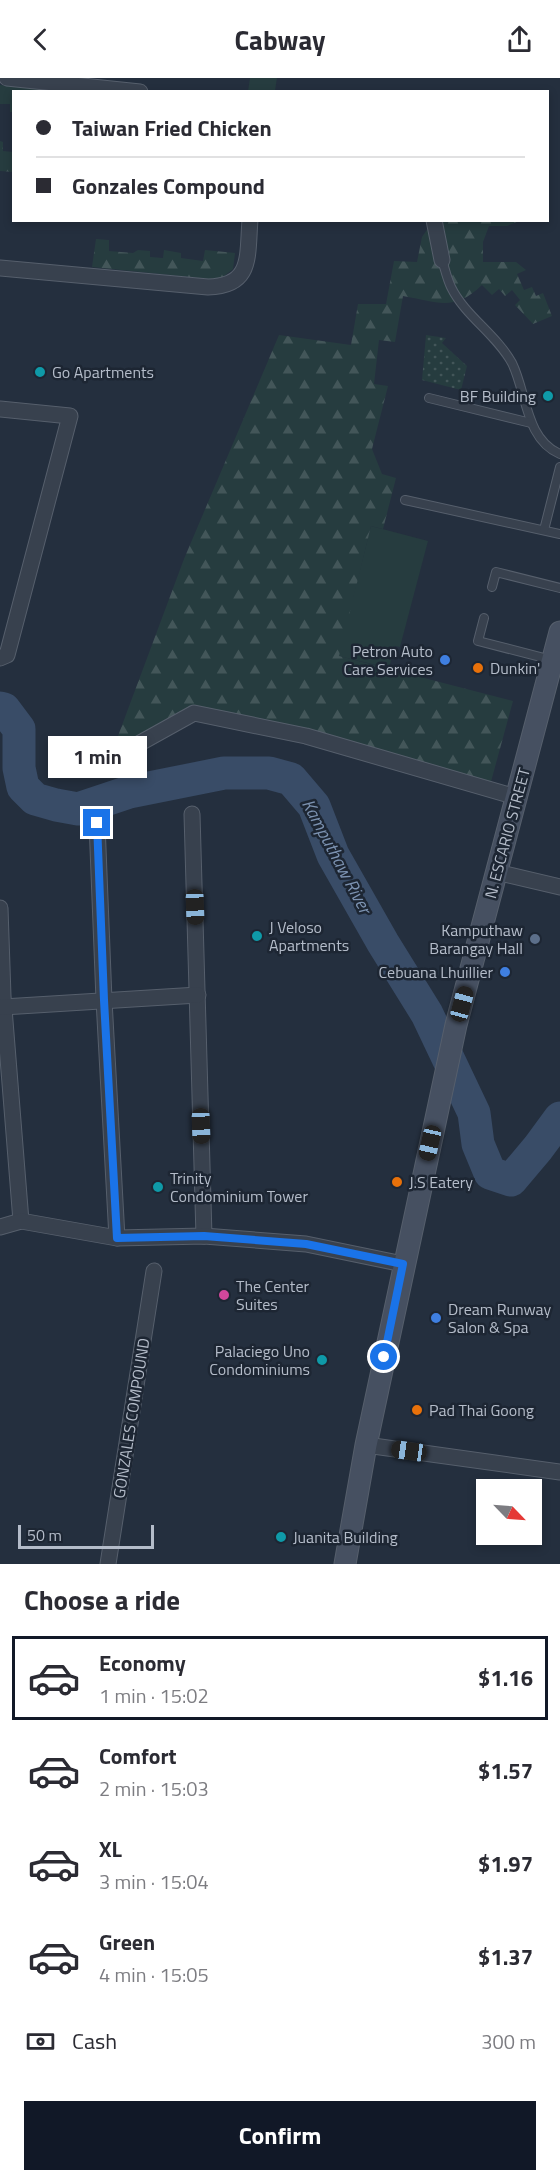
<!DOCTYPE html>
<meta charset="utf-8">
<style>
body{margin:0;font-family:"Titillium Web",sans-serif;background:#f7f7f7;color:#2b2b33;height:100vh;display:flex;flex-direction:column;font-size:22px;white-space:nowrap}
*{box-sizing:border-box;margin:0}
p{font-size:20px;color:#7c7c81}
.icon{flex:none;width:33px;height:33px;fill:none;stroke:currentColor;stroke-width:2;stroke-linecap:round;stroke-linejoin:round}
.map{position:relative;height:1486px;overflow:hidden}
.sheet{display:flex;flex-direction:column;background:#fff;flex:1}
.sheet>*{flex:none}
.hud{position:absolute;left:12px;top:12px;width:537px;height:132px;border-radius:0px;box-shadow:0 3px 9px #0003;display:grid;align-content:center;height:132px;padding:0 24px;background:#fff}
.needle{width:39px;rotate:115deg}
.fabs{position:absolute;left:476px;top:1401px;display:grid;gap:12px}
.fabs a{display:grid;place-items:center;width:66px;height:66px;border-radius:0px;background:#fff;box-shadow:0 3px 9px #0003;font-size:30px}
.scale{position:absolute;left:18px;bottom:15px;width:136px;box-sizing:border-box;padding-left:6px;border:3px solid #b4bcc9;border-top:0;font-size:16px;line-height:21px;white-space:nowrap;color:#b4bcc9;-webkit-text-stroke:4px #1d2633;paint-order:stroke}
.end{position:absolute;width:27px;height:27px;margin:-14px;border:8px solid #1a73e8;background:#fff;box-shadow:0 0 0 3px #fff}
.from{border-radius:50%}
.bubble{position:absolute;height:42px;border-radius:0px;background:#fff;box-shadow:0 3px 9px #0003;font-size:20px;font-weight:700;line-height:42px;text-align:center}
.car{position:absolute;width:18px;height:36px;margin:-18px -9px;border-radius:8px;box-shadow:0 0 4px 2px #0007;background:linear-gradient(#222 24%,#8ab4d8 0 40%,#222 0 76%,#8ab4d8 0 86%,#222 0)}
.hud b{display:flex;align-items:center;gap:21px;height:57px;font-size:22px}
.hud b+b{border-top:2px solid #e1e1e2}
.hud i{width:15px;height:15px;background:#2b2b33}
ul{padding:0;list-style:none}
li{display:flex;align-items:center;gap:18px;height:84px;margin:0 12px 9px;padding:0 12px;border:3px solid transparent;border-radius:0px}
li div{flex:1}
li b{display:block;font-size:22px}
li em{font-style:normal;font-weight:700}
li.selected{border-color:#111827}
li>.icon{width:54px;height:54px;stroke-width:1.5}
h2{padding:0 24px;font-size:27px;line-height:72px}
.pay{display:flex;align-items:center;gap:15px;height:66px;padding:0 24px;font-size:22px}
.pay p{margin-inline-start:auto}
.action{display:flex;gap:12px;margin-top:auto;padding:12px 24px}
.action a{flex:1;height:69px;border-radius:0px;background:#111827;color:#fff;font-size:24px;font-weight:700;line-height:69px;text-align:center}
header{display:flex;justify-content:space-between;align-items:center;height:78px;padding:0 24px;background:#fff;font-size:27px;font-weight:700}
.map>svg:first-child{display:block}
</style>
<header><svg class="icon" aria-label="back" viewBox="0 0 24 24"><path d="M15 5l-7 7 7 7"/></svg>Cabway<svg class="icon" aria-label="share" viewBox="0 0 24 24"><path d="M12 15V3M7 8l5-5 5 5M5 13v7h14v-7"/></svg></header>
<div class="map">
<svg width="560" height="1486" viewBox="0 0 560 1486">
<defs>
<pattern id="forest-firs" width="22" height="20" patternUnits="userSpaceOnUse" patternTransform="scale(1.5)"><rect width="22" height="20" fill="#263c3f"/><path d="M5 1l3.5 6h-7zM16 11l3.5 6h-7z" fill="#435659"/></pattern>
<pattern id="garden-dots" width="8" height="8" patternUnits="userSpaceOnUse" patternTransform="scale(1.5)"><rect width="8" height="8" fill="#263c3f"/><path d="M2 2h.1M6 6h.1" fill="none" stroke="#435659" stroke-width="1.8" stroke-linecap="round"/></pattern>
</defs>
<rect width="100%" height="100%" fill="#242f3e"/>
<!-- grass -->
<g fill="#263c3f">
<polygon points="250,0 277,0 275,13 248,13"/>
<polygon points="0,7 66,13 14,14 13,34 10,34 10,26 0,26"/>
<polygon points="371,448 428,463 400,569 395,568 389,590 338,578"/>
</g>
<!-- forest -->
<g fill="url(#forest-firs)">
<polygon points="0,63 3,64 3,73 13,74 13,94 0,93"/>
<path d="M433,143H519L507,148H489L483,164V184H516L526,192L517,196L524,212L532,209L536,218L543,215L552,238L533,246L515,227L520,222L512,212L505,218L499,211L492,217L482,207C454,234 438,224 403,218L395,264L379,262L374,306L388,308L372,371L382,396L396,400L383,451L371,448L339,578L513,623L489,711L187,633L134,666H115L184,481L279,257L351,267L358,226H386L394,183L417,184L422,159Z"/>
<polygon points="96,161 109,162 109,173 133,175 138,172 150,173 150,179 163,180 164,172 181,175 181,180 203,183 205,172 235,175 233,191 219,202 92,189"/>
</g>
<!-- garden -->
<polygon fill="url(#garden-dots)" points="426,257 446,260 442,265 467,288 461,312 422,302"/>
<g fill="none" stroke-linecap="round" stroke-linejoin="round">
<!-- river -->
<polyline stroke="#394c67" stroke-width="33" points="0,630 4,631 19,651 19,690 23,709 35,721 56,727 78,731 129,714 224,695 269,695 291,701 314,728 333,777 383,865 427,936 474,1035 478,1066 490,1095 511,1102 538,1070 560,1040"/>
<defs>
<g id="service">
<path d="M442,182C445,191 447,201 451,209C465,238 496,256 512,285C527,315 525,361 560,376"/>
<polyline points="429,320 531,345"/>
<polyline points="405,422 560,456"/>
<polyline points="544,452 560,389"/>
<polyline points="492,509 496,494 560,510"/>
<polyline points="484,540 478,563 552,582"/>
</g>
<g id="minor">
<polyline points="7,0 140,14"/>
<polyline points="434,142 442,182"/>
<path d="M0,190L208,209C253,208 247,178 250,142"/>
<polyline points="0,331 70,338 7,577 0,580"/>
<polyline points="115,679 194,635 306,658 516,719"/>
<polyline points="192,736 204,1158"/>
<polyline points="97,745 104,922 117,1160"/>
<polyline points="496,794 560,809"/>
<polyline points="0,830 3,918 21,1143"/>
<polyline points="3,929 198,917"/>
<polyline points="0,1149 21,1143 117,1160 204,1158 306,1166 403,1186"/>
<polyline points="366,1367 560,1394"/>
<polyline points="108,1486 154,1193"/>
</g>
<polyline id="secondary" points="345,1486 366,1367 456,947 560,554"/>
</defs>
<!-- service casing -->
<use href="#service" stroke="#565f6c" stroke-width="10"/>
<!-- minor casing -->
<use href="#minor" stroke="#565f6c" stroke-width="17"/>
<!-- secondary casing -->
<use href="#secondary" stroke="#565f6c" stroke-width="23"/>
<!-- service -->
<use href="#service" stroke="#38414e" stroke-width="8"/>
<!-- minor -->
<use href="#minor" stroke="#38414e" stroke-width="15"/>
<!-- secondary -->
<use href="#secondary" stroke="#465061" stroke-width="21"/>
</g>
<g fill="none" stroke-linecap="round" stroke-linejoin="round">
<!-- route -->
<polyline stroke="#1a73e8" stroke-width="8" points="97,745 104,922 117,1160 204,1158 306,1166 403,1186 384,1279"/>
</g>
<!-- markers -->
<g fill="#0f9aa8" stroke="#1d2633" stroke-width="2">
<circle cx="40" cy="294" r="6"/>
<circle cx="548" cy="318" r="6"/>
<circle cx="257" cy="858" r="6"/>
<circle cx="158" cy="1109" r="6"/>
<circle cx="322" cy="1282" r="6"/>
<circle cx="281" cy="1459" r="6"/>
</g>
<g fill="#3f7fe0" stroke="#1d2633" stroke-width="2">
<circle cx="445" cy="582" r="6"/>
<circle cx="505" cy="894" r="6"/>
<circle cx="436" cy="1240" r="6"/>
</g>
<g fill="#e8710a" stroke="#1d2633" stroke-width="2">
<circle cx="478" cy="590" r="6"/>
<circle cx="397" cy="1104" r="6"/>
<circle cx="417" cy="1332" r="6"/>
</g>
<circle fill="#5c6f8a" stroke="#1d2633" stroke-width="2" cx="535" cy="861" r="6"/>
<circle fill="#d1479c" stroke="#1d2633" stroke-width="2" cx="224" cy="1217" r="6"/>
<g text-anchor="middle" dominant-baseline="central" stroke-width="5" stroke-linejoin="round" paint-order="stroke">
<!-- poi labels -->
<g font-size="16" fill="#b4bcc9" stroke="#1d2633" text-anchor="start">
<text x="52" y="294">Go Apartments</text>
<text x="536" y="318" text-anchor="end">BF Building</text>
<text x="433" y="573" text-anchor="end">Petron Auto<tspan x="433" dy="18">Care Services</tspan></text>
<text x="490" y="590">Dunkin'</text>
<text x="269" y="849">J Veloso<tspan x="269" dy="18">Apartments</tspan></text>
<text x="523" y="852" text-anchor="end">Kamputhaw<tspan x="523" dy="18">Barangay Hall</tspan></text>
<text x="493" y="894" text-anchor="end">Cebuana Lhuillier</text>
<text x="170" y="1100">Trinity<tspan x="170" dy="18">Condominium Tower</tspan></text>
<text x="409" y="1104">J.S Eatery</text>
<text x="236" y="1208">The Center<tspan x="236" dy="18">Suites</tspan></text>
<text x="448" y="1231">Dream Runway<tspan x="448" dy="18">Salon &amp; Spa</tspan></text>
<text x="310" y="1273" text-anchor="end">Palaciego Uno<tspan x="310" dy="18">Condominiums</tspan></text>
<text x="429" y="1332">Pad Thai Goong</text>
<text x="293" y="1459">Juanita Building</text>
</g>
<!-- street labels -->
<g font-size="16" fill="#b4bcc9" stroke="#1d2633">
<text transform="translate(507 755) rotate(-75)">N. ESCARIO STREET</text>
<text transform="translate(131 1340) rotate(-81)">GONZALES COMPOUND</text>
</g>
<!-- water labels -->
<g font-size="18" font-style="italic" fill="#7c92b1" stroke="#1d2633">
<text transform="translate(337 778) rotate(62)">Kamputhaw River</text>
</g>
</g>
</svg>
<div class="fabs">
<a><svg class="needle" viewBox="-14 -14 28 28"><path d="M0-13l5 13h-10z" fill="#e53935"/><path d="M0 13l5-13h-10z" fill="#7c7c81"/></svg></a>
</div>
<div class="scale">50 m</div>
<i class="end from" style="left:384px;top:1279px"></i>
<i class="end" style="left:97px;top:745px"></i>
<div class="bubble" style="left:48px;top:658px;width:99px">1 min</div>
<i class="car" style="left:195px;top:829px;rotate:178deg"></i>
<i class="car" style="left:462px;top:926px;rotate:15deg"></i>
<i class="car" style="left:201px;top:1048px;rotate:178deg"></i>
<i class="car" style="left:430px;top:1065px;rotate:193deg"></i>
<i class="car" style="left:409px;top:1373px;rotate:278deg"></i>
<div class="hud">
<b><i class="from"></i>Taiwan Fried Chicken</b>
<b><i></i>Gonzales Compound</b>
</div>
</div>
<section class="sheet">
<h2>Choose a ride</h2>
<ul>
<li class="selected"><svg class="icon" aria-label="car" viewBox="0 0 24 24"><path d="M5 17H2v-5l4-1 3-4h7l3 4 3 1v5h-3M9 17h6M6 11h13"/><circle cx="7" cy="17" r="2"/><circle cx="17" cy="17" r="2"/></svg><div><b>Economy</b><p>1 min · 15:02</p></div><em>$1.16</em></li>
<li><svg class="icon" aria-label="car" viewBox="0 0 24 24"><path d="M5 17H2v-5l4-1 3-4h7l3 4 3 1v5h-3M9 17h6M6 11h13"/><circle cx="7" cy="17" r="2"/><circle cx="17" cy="17" r="2"/></svg><div><b>Comfort</b><p>2 min · 15:03</p></div><em>$1.57</em></li>
<li><svg class="icon" aria-label="car" viewBox="0 0 24 24"><path d="M5 17H2v-5l4-1 3-4h7l3 4 3 1v5h-3M9 17h6M6 11h13"/><circle cx="7" cy="17" r="2"/><circle cx="17" cy="17" r="2"/></svg><div><b>XL</b><p>3 min · 15:04</p></div><em>$1.97</em></li>
<li><svg class="icon" aria-label="car" viewBox="0 0 24 24"><path d="M5 17H2v-5l4-1 3-4h7l3 4 3 1v5h-3M9 17h6M6 11h13"/><circle cx="7" cy="17" r="2"/><circle cx="17" cy="17" r="2"/></svg><div><b>Green</b><p>4 min · 15:05</p></div><em>$1.37</em></li>
</ul>
<div class="pay"><svg class="icon" aria-label="cash" viewBox="0 0 24 24"><path d="M3 7h18v10H3z"/><circle cx="12" cy="12" r="2"/></svg>Cash<p>300 m</p></div>
<div class="action"><a>Confirm</a></div>
</section>
